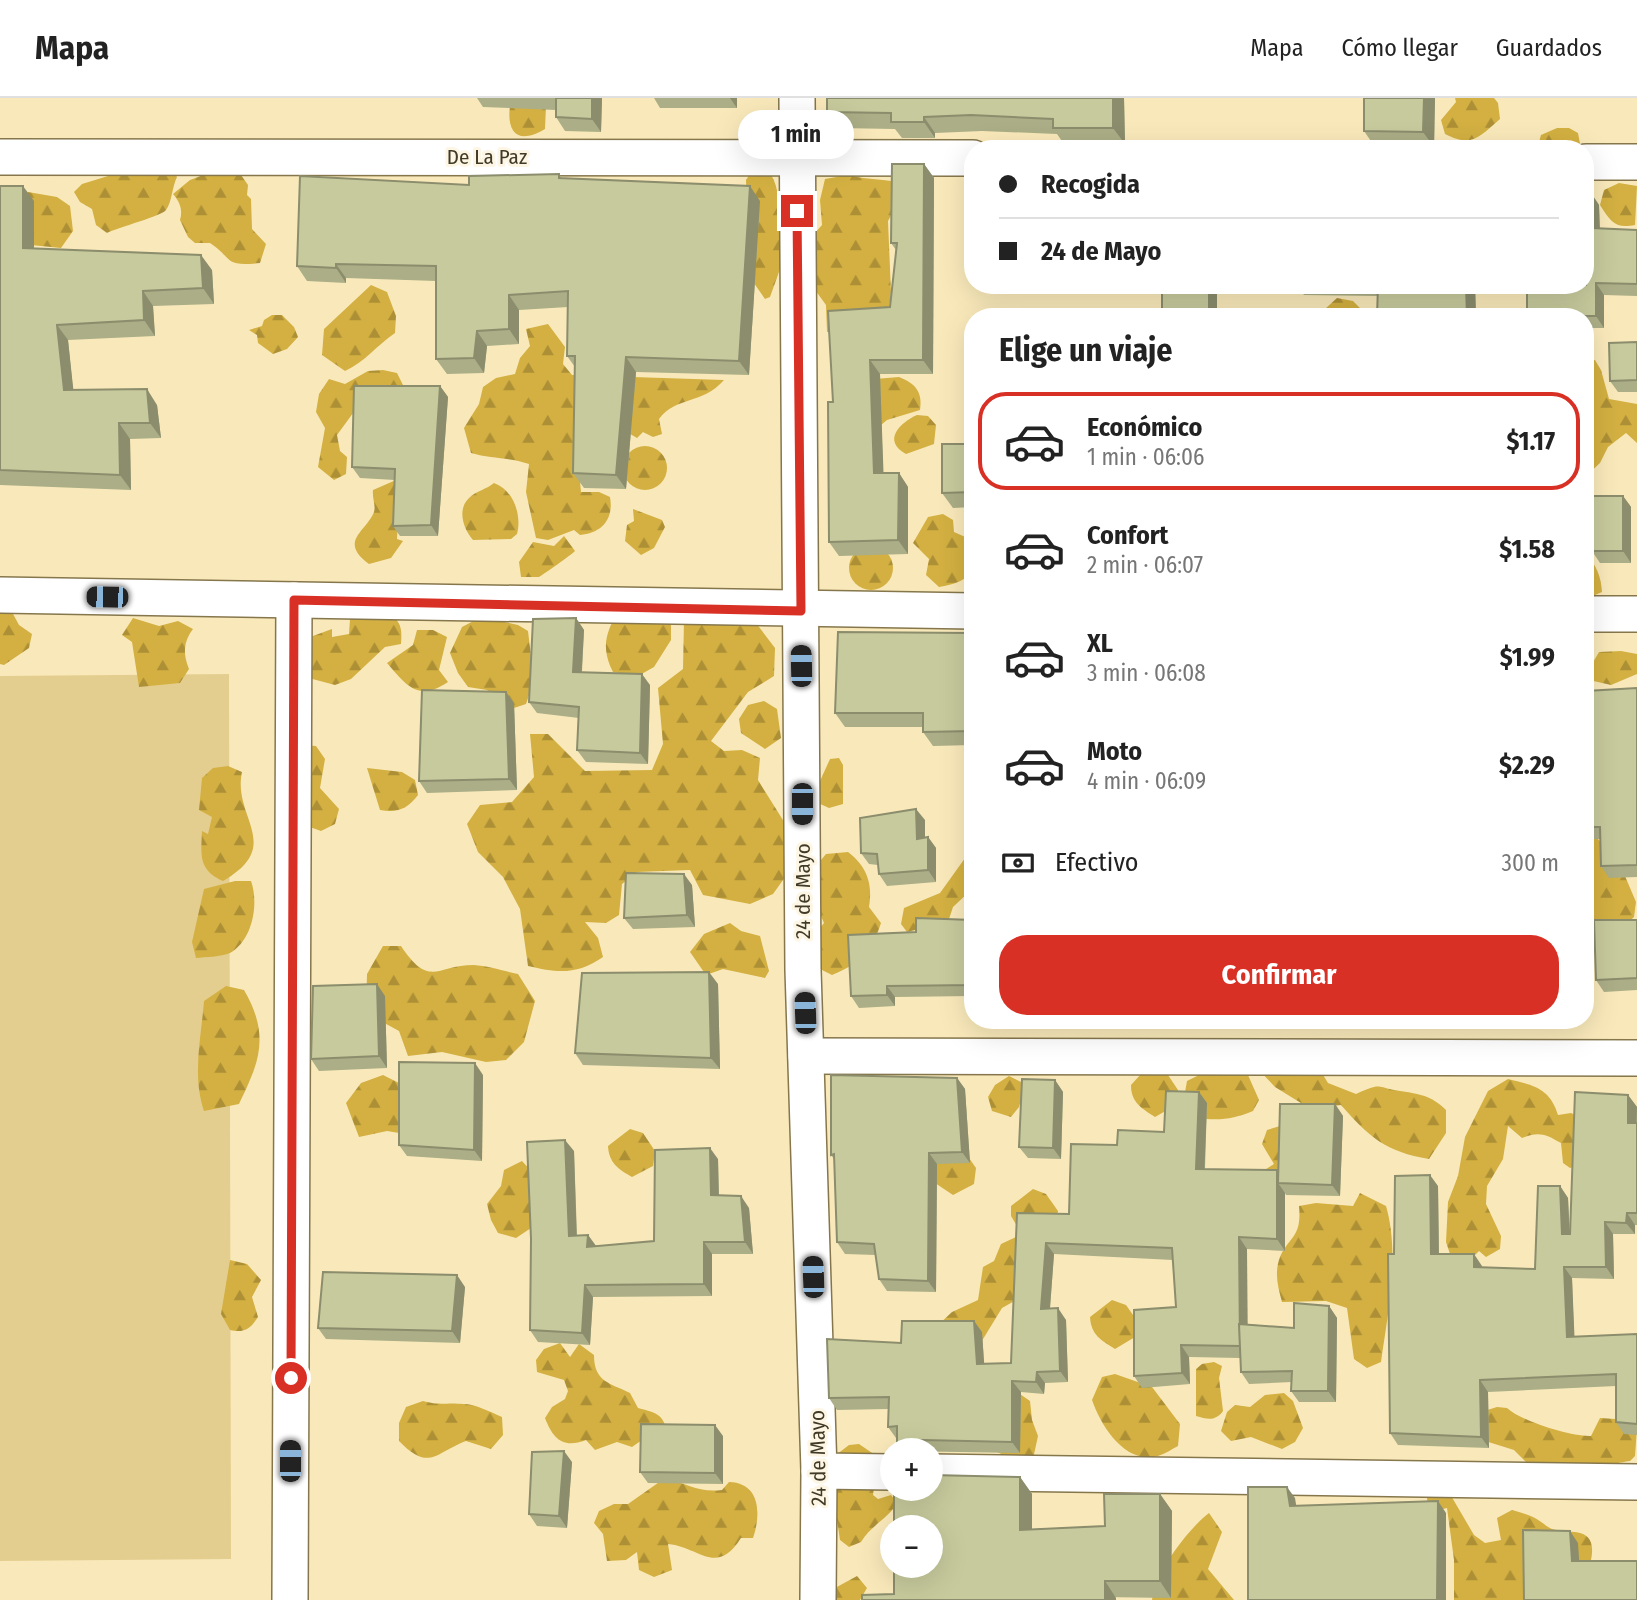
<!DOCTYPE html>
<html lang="es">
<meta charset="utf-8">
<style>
body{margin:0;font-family:"Fira Sans Condensed",sans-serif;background:#f6f6f6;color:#222;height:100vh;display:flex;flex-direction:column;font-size:26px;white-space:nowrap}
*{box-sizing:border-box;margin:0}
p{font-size:23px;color:#767676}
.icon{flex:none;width:38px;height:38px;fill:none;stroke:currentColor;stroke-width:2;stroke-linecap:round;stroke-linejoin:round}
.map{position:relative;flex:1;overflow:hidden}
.panel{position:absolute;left:964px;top:210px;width:630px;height:721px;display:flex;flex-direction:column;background:#fff;border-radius:28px;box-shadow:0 7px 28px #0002}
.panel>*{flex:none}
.top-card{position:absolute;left:964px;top:42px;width:630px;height:154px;border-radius:28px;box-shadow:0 7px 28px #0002;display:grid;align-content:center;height:154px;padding:0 35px;background:#fff}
.fabs{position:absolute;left:880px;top:1340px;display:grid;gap:14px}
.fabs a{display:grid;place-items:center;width:63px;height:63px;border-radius:50%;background:#fff;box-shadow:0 7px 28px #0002;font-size:35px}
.end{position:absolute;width:32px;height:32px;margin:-16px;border:9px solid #d93025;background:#fff;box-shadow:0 0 0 4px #fff}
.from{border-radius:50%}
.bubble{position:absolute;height:49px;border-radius:24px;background:#fff;box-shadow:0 7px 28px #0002;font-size:23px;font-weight:700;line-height:49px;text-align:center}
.car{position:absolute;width:21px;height:42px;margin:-21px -10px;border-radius:9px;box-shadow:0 0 5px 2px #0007;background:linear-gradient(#222 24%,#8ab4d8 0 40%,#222 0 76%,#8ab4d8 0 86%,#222 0)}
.top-card b{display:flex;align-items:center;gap:24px;height:66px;font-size:26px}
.top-card b+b{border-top:2px solid #e0e0e0}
.top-card i{width:18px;height:18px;background:#222}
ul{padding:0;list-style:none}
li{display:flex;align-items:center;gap:21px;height:98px;margin:0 14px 10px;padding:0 21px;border:4px solid transparent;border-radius:28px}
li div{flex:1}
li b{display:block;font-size:26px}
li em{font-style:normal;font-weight:700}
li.selected{border-color:#d93025}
li>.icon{width:63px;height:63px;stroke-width:1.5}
h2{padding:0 35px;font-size:32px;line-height:84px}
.pay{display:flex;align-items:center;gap:18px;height:77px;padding:0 35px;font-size:26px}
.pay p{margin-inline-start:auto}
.action{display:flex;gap:14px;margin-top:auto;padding:14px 35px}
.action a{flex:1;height:80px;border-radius:28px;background:#d93025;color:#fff;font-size:28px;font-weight:700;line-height:80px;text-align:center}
header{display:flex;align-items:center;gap:42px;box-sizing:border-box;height:98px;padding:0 35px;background:#fff;border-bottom:2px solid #e0e0e0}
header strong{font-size:33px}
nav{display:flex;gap:38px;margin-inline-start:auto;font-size:24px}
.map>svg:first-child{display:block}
</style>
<header>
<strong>Mapa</strong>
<nav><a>Mapa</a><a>Cómo llegar</a><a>Guardados</a></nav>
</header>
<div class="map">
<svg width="1637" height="1502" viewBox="0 0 1637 1502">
<defs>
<pattern id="forest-firs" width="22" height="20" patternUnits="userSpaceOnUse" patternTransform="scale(1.75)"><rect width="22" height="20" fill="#d3b041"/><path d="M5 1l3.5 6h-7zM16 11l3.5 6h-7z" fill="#ad9036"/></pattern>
</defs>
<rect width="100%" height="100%" fill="#f9e9ba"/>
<!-- grass -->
<polygon fill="#e4ce8f" points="229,576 231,1461 0,1463 0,578"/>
<!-- forest -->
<g fill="url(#forest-firs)">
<path d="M1455,0H1494L1498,5L1500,21C1479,39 1472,50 1445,36L1441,22L1456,4Z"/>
<path d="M511,2L546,8L545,31C515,49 505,31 511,2Z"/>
<polygon points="1557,30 1569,30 1578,35 1581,51 1537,51 1541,37"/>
<path d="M134,70L172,72L177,79C172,89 172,104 166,112C162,118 119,129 107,135L96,127L92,111L80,104L74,94L82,86Z"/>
<path d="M754,70L767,71C788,96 772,132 784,160L770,199L765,201L749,178L746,82Z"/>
<path d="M216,72L241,77L248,87L247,97L251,101L252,131L266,146L260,165C223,169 234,161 210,145H195L188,139L180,122C183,112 180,104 173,96L190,82Z"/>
<path d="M848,77C869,83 887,79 908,88L888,123L891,194L889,212L852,231L827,234L826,207L805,178L803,148L822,127L820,102L825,81Z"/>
<path d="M1619,85L1637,88L1635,127C1615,131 1611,124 1600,107L1604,92Z"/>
<polygon points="28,94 57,99 70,108 73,133 61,150 31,147 21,102"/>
<path d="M371,187L387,194L396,218L395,235C376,248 365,264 345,273L322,257L324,231Z"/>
<polygon points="1337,200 1353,203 1364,214 1367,210 1368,219 1322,219 1325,211"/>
<polygon points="272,217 282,217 294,229 298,239 287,251 273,256 258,245 257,237 249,232 262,228 264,222"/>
<path d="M548,226L565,249L563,266L572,277L724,282C702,307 676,298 659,321L662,336L653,339L643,334L637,340L625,333L579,373L581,394H599L610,399C614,421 602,435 580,437L574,432L548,442L536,440L526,394L529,366C509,359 491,361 471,355L464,330L479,306L483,289L496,280L515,276L520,260L530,248L526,231Z"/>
<polygon points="1586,261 1595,262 1601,272 1609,301 1637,306 1637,345 1626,335 1608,349 1600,365 1586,378"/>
<polygon points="383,272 397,275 404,289 356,311 337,337 340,353 347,359 346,376 334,382 318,369 325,330 316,314 319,296 329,281 345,286 368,273"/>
<path d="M899,279C915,285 923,294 920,312L887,322L874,333L875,281Z"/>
<path d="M917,317L928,318L936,327L934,346L906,356C882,343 899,325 917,317Z"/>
<circle cx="645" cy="370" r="22"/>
<path d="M396,382L400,389L397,441L403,443L391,460L369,466C338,443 366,434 374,414C376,408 372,400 373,392Z"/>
<path d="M494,385C514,392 522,418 517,436L511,441L473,442C463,431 457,411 469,400C476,393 487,391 494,385Z"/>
<polygon points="633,411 662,422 665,429 654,450 641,457 625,443 627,427 634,423"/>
<path d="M943,416L953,422L954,434L972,442C979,474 970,484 939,489L926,477L929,461L913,445L928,419Z"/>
<path d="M564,438L575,453C571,457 544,476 539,479H521L519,464L533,444L554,448Z"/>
<circle cx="871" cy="470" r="22"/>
<path d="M1586,455C1596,467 1601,478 1602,494L1586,501Z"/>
<path d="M627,498L671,523V542L654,569L638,578L613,574C597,542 611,527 627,498Z"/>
<polygon points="0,511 12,514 19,527 32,536 29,550 4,567 0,566"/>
<path d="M382,512C399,520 403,527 401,546L385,549L351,581L335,587L305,579L302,542L332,531V539L349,536L350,521Z"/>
<polygon points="481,519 518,527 528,533 534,583 526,606 508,612 487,592 468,589 458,575 450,555 462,529"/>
<path d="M133,520L159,528L178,523L193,531C183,544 183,556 189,571L180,585L139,589L132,544L122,537Z"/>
<path d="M684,522L756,525L775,550L774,578L748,594L711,643L724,653L742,652L760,660L758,682L791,735L788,775L773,796L750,806L703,797L690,772L637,774L622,786L619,817L606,825L585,824L598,840L603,859C577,877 558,875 528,868L520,811L503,779L478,754L467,726L480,707L512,704L534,679L530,636H548L585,673L652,672L663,646L658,590L683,571Z"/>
<path d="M417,532H433L447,539L439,572L448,584C418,604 407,588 387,565L413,547Z"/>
<polygon points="1621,553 1637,556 1637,576 1611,587 1589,582 1592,566 1599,554"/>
<polygon points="764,603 777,611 781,640 765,651 741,635 739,621 748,607"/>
<polygon points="302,647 316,648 325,661 320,690 339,711 335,726 321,733 307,728 312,713 296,690"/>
<polygon points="839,660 843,667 843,706 829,710 818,705 815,694 830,661"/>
<path d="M228,668L242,674C232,720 285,747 223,783C198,772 201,757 202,733L208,736L212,719L199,712L202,680L213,670Z"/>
<path d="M367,670L402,674L415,682L418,697C407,711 398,715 380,712Z"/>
<polygon points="1594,736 1622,771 1636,804 1634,819 1615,837 1593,841 1586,836 1586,738"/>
<polygon points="973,749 973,794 970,793 953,809 948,824 907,834 901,826 904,810 940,795"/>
<path d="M848,754C867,768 873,787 869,809L881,825C871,855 861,865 832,877L820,871L816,835L824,825L816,807V768L826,756Z"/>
<path d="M235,783H251C259,805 253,842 230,855C221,859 205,859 196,860L192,844L204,791Z"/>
<polygon points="730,825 741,833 760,838 769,873 765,880 723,871 706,877 690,854 704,836"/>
<path d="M383,848H401C430,891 436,867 474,867C488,868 504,873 518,876L535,903L524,944L506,962L486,964L442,954L408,958L399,933L366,915L367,876Z"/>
<path d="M226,888L244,892C270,937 260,963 239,1006L204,1013C192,977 201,941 204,903Z"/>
<path d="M1317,967L1328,985L1356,996C1382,984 1375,989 1400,993C1419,996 1431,997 1446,1012V1035L1429,1061C1386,1054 1369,1039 1341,1007L1309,1010L1275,989L1256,969Z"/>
<path d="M1207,973L1248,977L1259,1002L1253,1013C1234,1021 1219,1023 1198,1020L1184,1000L1187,983Z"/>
<path d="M1166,974L1178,992L1176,1007L1155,1019C1141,1010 1131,1004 1131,987L1141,976Z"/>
<polygon points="383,977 407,989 417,1038 387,1033 359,1039 346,1005 361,985"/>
<polygon points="1009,978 1025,986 1019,1009 1011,1019 992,1013 988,999 995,987"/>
<path d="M1508,981C1533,987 1550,990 1558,1017L1571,1015L1590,1024L1581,1066L1570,1070L1563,1065L1561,1045C1546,1036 1538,1033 1522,1040L1508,1028L1503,1061L1487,1088L1486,1106L1501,1138L1500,1151L1486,1159L1479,1153L1469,1163L1451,1159L1446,1144L1448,1104L1458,1078L1465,1039L1488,993Z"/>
<polygon points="1280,1028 1292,1084 1263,1073 1274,1066 1262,1046 1267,1032"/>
<path d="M630,1031L643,1035L655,1053L653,1068L632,1079C618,1071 609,1065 608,1048Z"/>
<polygon points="964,1053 976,1070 974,1086 953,1097 935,1085 929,1065"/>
<polygon points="522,1063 536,1078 531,1130 516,1140 498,1135 491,1122 487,1106 501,1088 504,1072"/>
<polygon points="1033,1091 1046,1096 1058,1113 1056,1128 1017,1128 1011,1118 1011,1108"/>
<path d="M1360,1095L1386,1108C1400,1156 1388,1215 1381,1264L1367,1270L1354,1261L1347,1210L1326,1203L1282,1204C1278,1189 1274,1175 1280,1159C1289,1138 1302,1140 1299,1108L1316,1105L1353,1108Z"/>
<polygon points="1016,1139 1035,1150 1020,1200 1002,1210 980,1246 937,1228 952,1214 978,1202 983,1169 994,1163 1001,1146"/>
<path d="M230,1162L247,1166L261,1182L252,1199L258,1219C250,1231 245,1235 230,1232L221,1216Z"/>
<path d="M1112,1202L1126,1207L1138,1224L1135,1239L1115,1251C1101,1242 1091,1237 1090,1219Z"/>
<path d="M560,1245L570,1259L579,1246L594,1257C594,1284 610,1285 630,1295L638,1310C658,1315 665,1317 667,1338L649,1337L632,1349L617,1344L595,1352L586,1342C563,1351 553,1341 545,1320L552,1309L565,1301L568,1293L564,1282L537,1274L536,1262L544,1251Z"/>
<path d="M1214,1264L1222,1268L1219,1280L1223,1313C1215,1324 1207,1321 1196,1318V1271L1202,1266Z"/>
<path d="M1115,1276L1152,1289L1180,1326L1178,1348C1172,1351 1165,1356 1158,1358C1125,1367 1101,1328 1092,1302L1102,1279Z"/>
<polygon points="1017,1294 1030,1303 1032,1322 1038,1338 1033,1361 1016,1363 997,1354"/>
<polygon points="1284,1295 1293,1303 1303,1330 1295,1344 1282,1351 1251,1339 1231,1343 1221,1333 1227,1314 1235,1307 1250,1309 1265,1297"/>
<path d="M423,1303C441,1308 446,1304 463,1306C476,1306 490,1314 502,1319L503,1337L491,1351L466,1343C435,1355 429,1374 399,1343V1325L406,1309Z"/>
<path d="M1497,1309L1507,1310C1521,1323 1571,1339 1591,1338L1600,1320L1615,1321L1637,1330L1635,1358L1630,1363C1597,1367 1591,1382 1559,1364L1545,1367L1527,1365L1514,1352L1482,1342L1484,1313Z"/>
<path d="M859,1346L878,1359L873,1397L878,1401L891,1397L897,1405C888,1421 871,1427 861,1444L849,1449L840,1442L828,1363L849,1347Z"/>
<path d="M665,1380C688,1386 699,1395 722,1392L729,1384C761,1385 761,1417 753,1440H741C716,1479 700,1449 668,1446L672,1472L654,1479L639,1472L637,1454L626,1462L607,1463L603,1436L594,1425L599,1413L614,1406H628Z"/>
<path d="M1437,1391L1450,1396L1474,1437L1485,1445L1501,1442L1497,1420L1512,1412C1519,1414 1527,1416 1533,1419C1540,1422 1545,1428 1552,1431C1570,1437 1598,1426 1591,1462L1567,1469L1528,1502H1454V1462L1447,1410L1428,1415L1427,1400Z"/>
<path d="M1209,1415L1222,1434L1208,1471L1234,1502H1152C1156,1474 1187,1432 1209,1415Z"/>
<polygon points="857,1478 867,1490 860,1502 813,1502"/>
</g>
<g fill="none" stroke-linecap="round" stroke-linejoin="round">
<defs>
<g id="minor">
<polyline points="797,0 803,872 819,1373 818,1502"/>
<polyline points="0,59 973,60"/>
<polyline points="1586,64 1637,64"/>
<polyline points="0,497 973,513"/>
<polyline points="1586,516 1637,516"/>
<polyline points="806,958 1637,960"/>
<polyline points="819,1373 892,1374"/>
<polyline points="931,1374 1637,1384"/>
<polyline points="290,1502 294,502"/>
</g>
</defs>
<!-- minor casing -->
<use href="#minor" stroke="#85764c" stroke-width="38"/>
<!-- minor -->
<use href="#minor" stroke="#fff" stroke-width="35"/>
</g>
<!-- wall -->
<g fill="#abae86">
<polygon points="477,0 602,0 601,34 565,33 556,19 556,12 483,9"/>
<polygon points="654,0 737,0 737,10 660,10"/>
<polygon points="1124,0 1125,46 1064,46 1057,36 982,33 935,35 935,40 902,40 895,31 838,30 827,14"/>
<polygon points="1364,0 1435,0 1434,49 1375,49 1364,33"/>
<polygon points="924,66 934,80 933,276 880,276 883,375 899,375 908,389 908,456 839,458 829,444 833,304 890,209 896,152 891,145"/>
<polygon points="559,76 562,80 760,103 749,277 636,274 626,391 584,390 573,375 575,269 567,258 568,209 519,212 519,246 487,248 484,275 447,276 436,261 436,183 346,180 346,185 307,183 297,168 469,87"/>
<polygon points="0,88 34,103 34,150 212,172 214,206 153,208 155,238 68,242 73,292 157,307 161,340 130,341 131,392 0,387"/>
<polygon points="1591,95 1599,107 1600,131 1637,132 1637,198 1604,197 1604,230 1586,230 1586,219 1528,219 1527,218"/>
<polygon points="1217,187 1217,219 1167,219 1162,211"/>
<polygon points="1297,187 1475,187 1476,219 1378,198 1304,197"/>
<polygon points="1637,244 1637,294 1618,294 1610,283"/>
<polygon points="440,288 448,299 438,438 400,438 393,428 395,382 360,380 352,369"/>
<polygon points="973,346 973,409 953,410 942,395"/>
<polygon points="1623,398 1631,409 1631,465 1600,465 1592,453"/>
<polygon points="576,520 584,532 582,574 650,587 648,666 586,664 577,652 579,620 537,615 529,604"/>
<polygon points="973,535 973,647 933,648 923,634 923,629 845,629 835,615"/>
<polygon points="1637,590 1637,779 1609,780 1601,768 1600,741 1586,741 1586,593"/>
<polygon points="506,594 514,605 517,692 427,695 419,683"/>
<polygon points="925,722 925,740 928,739 936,750 936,784 887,788 879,776 878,767 869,766 861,755"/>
<polygon points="692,787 695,829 633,831 624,820"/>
<polygon points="973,822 973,898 895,899 895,908 859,910 851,898 916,834"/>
<polygon points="1637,822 1637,892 1604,894 1596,882"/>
<polygon points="718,886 720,971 583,967 575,955"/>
<polygon points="385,898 387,970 319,973 311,961"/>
<polygon points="1318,922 1346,922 1346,925"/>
<polygon points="483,977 482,1063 407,1058 399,1047"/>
<polygon points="957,980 965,991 970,1065 937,1066 936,1194 887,1193 879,1181 876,1157 845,1156 837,1144 834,1061 831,1057"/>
<polygon points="1055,982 1063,994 1061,1061 1028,1060 1019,1049"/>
<polygon points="1199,994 1207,1005 1205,1071 1278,1075 1335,1006 1343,1018 1340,1098 1286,1097 1285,1095 1285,1153 1247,1151 1247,1226 1294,1230 1329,1208 1337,1220 1336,1304 1299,1304 1291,1293 1292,1284 1249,1286 1241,1274 1240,1260 1189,1259 1190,1286 1142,1290 1134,1278 1176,1209 1173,1162 1054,1156 1050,1211 1066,1222 1068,1284 1045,1285 1044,1296 1021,1294 1020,1355 900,1353 897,1340 896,1340 888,1329 888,1311 837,1312 829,1300 901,1245 974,1223 982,1234 984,1266 1011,1265 1017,1115 1069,1116 1117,1047 1164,1034"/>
<polygon points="1628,997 1637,1009 1637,1127 1635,1127 1635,1136 1613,1136 1614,1181 1572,1180 1574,1239 1637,1236 1637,1337 1624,1336 1616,1324 1616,1288 1488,1294 1489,1350 1398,1347 1390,1335 1394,1156 1438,1088 1439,1156 1482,1168 1482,1169 1535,1171 1560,1088 1568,1100 1570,1136"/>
<polygon points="574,1053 577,1137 588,1137 596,1148 654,1143 718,1061 719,1097 749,1110 753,1156 712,1156 712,1198 593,1199 590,1247 538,1244 530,1232"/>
<polygon points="465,1189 460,1245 326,1241 318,1230"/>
<polygon points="723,1338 723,1386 648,1385 640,1374"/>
<polygon points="572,1364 567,1430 537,1428 529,1416"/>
<polygon points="1020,1379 1032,1396 1032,1431 1105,1428 1160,1396 1172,1413 1171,1500 894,1496"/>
</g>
<!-- shaded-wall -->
<g fill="#8b8d6d">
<polygon points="592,0 602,0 601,34 592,21"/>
<polygon points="730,0 737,0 737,10"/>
<polygon points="1113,0 1124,0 1125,46 1113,30"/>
<polygon points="1424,0 1435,0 1434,49 1423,34"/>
<polygon points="924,19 935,35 935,40 924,24"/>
<polygon points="924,66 934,80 933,276 923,262"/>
<polygon points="23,88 34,103 34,165 23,150"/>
<polygon points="750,88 760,103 749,277 739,263"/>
<polygon points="1591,95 1599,107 1600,142 1592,130"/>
<polygon points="201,157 212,172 214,206 203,190"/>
<polygon points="336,166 346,180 346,185 336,170"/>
<polygon points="1596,185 1604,197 1604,230 1596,218"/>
<polygon points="1209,187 1217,187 1217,219 1213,219 1209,214"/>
<polygon points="1466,187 1475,187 1476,219 1467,219"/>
<polygon points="143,193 153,208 155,238 144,222"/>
<polygon points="509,197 519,212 519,246 509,231"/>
<polygon points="57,227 68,242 75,307 64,292"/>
<polygon points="477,233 487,248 484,275 474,260"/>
<polygon points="626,259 636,274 626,391 616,377"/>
<polygon points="870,262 880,276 884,389 874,375"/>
<polygon points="440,288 448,299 438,438 431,427"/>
<polygon points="147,291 157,307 161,340 150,325"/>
<polygon points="119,325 130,341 131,392 120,377"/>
<polygon points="899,375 908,389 908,456 898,442"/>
<polygon points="1623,398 1631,409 1631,465 1623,453"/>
<polygon points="576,520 584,532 581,585 573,574"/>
<polygon points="642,576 650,587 648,666 640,655"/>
<polygon points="506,594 514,605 517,692 509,681"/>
<polygon points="916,711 925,722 925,753 917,741"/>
<polygon points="928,739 936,750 936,784 928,772"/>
<polygon points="684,776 692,787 695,829 687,817"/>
<polygon points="709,874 718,886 720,971 711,960"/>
<polygon points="377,886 385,898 387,970 379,958"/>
<polygon points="887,888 895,899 895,908 887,897"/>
<polygon points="475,965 483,977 482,1063 474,1052"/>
<polygon points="957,980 965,991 970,1065 962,1054"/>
<polygon points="1055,982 1063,994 1061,1061 1053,1050"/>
<polygon points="1199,994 1207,1005 1204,1083 1196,1071"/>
<polygon points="1628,997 1637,1009 1636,1037 1628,1025"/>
<polygon points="1335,1006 1343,1018 1340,1098 1332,1087"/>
<polygon points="565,1042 574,1053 577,1150 569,1138"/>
<polygon points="710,1050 718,1061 719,1108 711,1097"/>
<polygon points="929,1055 937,1066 936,1194 928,1183"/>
<polygon points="1277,1072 1285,1084 1278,1085 1285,1095 1285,1153 1277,1141"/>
<polygon points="1430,1077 1438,1088 1439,1168 1431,1156"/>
<polygon points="1560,1088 1568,1100 1570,1147 1562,1136"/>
<polygon points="741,1098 749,1110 753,1156 745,1144"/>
<polygon points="1627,1115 1635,1127 1635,1136 1626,1125"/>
<polygon points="1605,1124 1613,1136 1614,1181 1606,1169"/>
<polygon points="588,1137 596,1148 587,1149"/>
<polygon points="1239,1139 1247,1151 1248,1260 1240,1248"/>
<polygon points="704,1144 712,1156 712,1198 704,1186"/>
<polygon points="1046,1145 1054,1156 1049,1222 1041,1211"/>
<polygon points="1474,1156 1482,1168 1482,1180 1474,1169"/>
<polygon points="1564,1169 1572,1180 1575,1251 1567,1239"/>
<polygon points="457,1177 465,1189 460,1245 452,1233"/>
<polygon points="585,1187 593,1199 590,1247 582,1235"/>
<polygon points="1329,1208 1337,1220 1336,1304 1328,1293"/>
<polygon points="1058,1210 1066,1222 1068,1284 1060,1273"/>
<polygon points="974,1223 982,1234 985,1278 977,1266"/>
<polygon points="1181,1247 1189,1259 1190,1286 1182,1275"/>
<polygon points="1037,1274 1045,1285 1044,1296 1036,1284"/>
<polygon points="1480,1282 1488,1294 1489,1350 1481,1339"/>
<polygon points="1012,1283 1021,1294 1020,1355 1012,1344"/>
<polygon points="715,1327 723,1338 723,1386 715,1375"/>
<polygon points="913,1345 918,1353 908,1353"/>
<polygon points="564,1353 572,1364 567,1430 559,1418"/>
<polygon points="1020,1379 1032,1396 1032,1448 1020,1432"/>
<polygon points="1287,1389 1295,1400 1298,1419 1290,1408"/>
<polygon points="1160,1396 1172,1413 1171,1500 1160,1483"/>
<polygon points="1438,1403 1446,1415 1446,1502 1437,1502"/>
<polygon points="1570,1433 1578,1445 1580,1475 1572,1463"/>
<polygon points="1105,1483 1116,1500 1116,1502 1105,1502"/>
</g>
<!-- building -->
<g fill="#c7ca9c" stroke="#8b8d6d" stroke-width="2">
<polygon points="556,0 592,0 592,21 556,19"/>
<polygon points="827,0 1113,0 1113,30 1053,30 1053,21 971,17 924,19 924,24 891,24 891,15 827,14"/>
<polygon points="1364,0 1424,0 1423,34 1364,33"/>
<polygon points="892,66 924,66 923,262 870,262 874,375 899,375 898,442 829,444 828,304 833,304 828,213 890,209 897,145 891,145"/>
<polygon points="559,76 559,80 750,88 739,263 626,259 616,377 573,375 575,258 567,258 568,193 509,197 509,231 477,233 474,260 436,261 436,168 336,166 336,170 297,168 300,78 469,87 469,78"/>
<polygon points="0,88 23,88 23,150 201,157 203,190 143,193 144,222 57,227 64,292 147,291 150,325 119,325 120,377 0,372"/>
<polygon points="1586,95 1591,95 1592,130 1637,132 1637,186 1596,185 1596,218 1527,218 1527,187 1586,187"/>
<polygon points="1162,187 1209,187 1209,214 1162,211"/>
<polygon points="1378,187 1466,187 1467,219 1377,219"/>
<polygon points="1637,244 1637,282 1610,283 1609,245"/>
<polygon points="354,288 440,288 431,427 393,428 395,371 352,369"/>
<polygon points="942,346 973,346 973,394 942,395"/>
<rect x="1592" y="398" width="31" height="55"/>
<polygon points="576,520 573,574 642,576 640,655 577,652 579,609 529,604 533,521"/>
<polygon points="838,534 973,535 973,633 923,634 923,615 835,615"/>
<polygon points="1637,590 1637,767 1601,768 1600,729 1586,729 1586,593"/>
<polygon points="422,592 506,594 509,681 419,683"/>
<polygon points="916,711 917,741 928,739 928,772 879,776 877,756 861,755 860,720"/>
<polygon points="626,775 684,776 687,817 624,820"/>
<polygon points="916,820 973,822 973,887 887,888 887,897 851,898 848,837 916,834"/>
<polygon points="1594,822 1637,822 1637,880 1596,882"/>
<polygon points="709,874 711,960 575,955 582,875"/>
<polygon points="377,886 379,958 311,961 313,888"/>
<polygon points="399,964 475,965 474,1052 399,1047"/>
<polygon points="831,977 957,980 962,1054 929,1055 928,1183 879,1181 874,1146 837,1144 834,1056 831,1057"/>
<polygon points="1022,981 1055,982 1053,1050 1019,1049"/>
<polygon points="1166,993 1199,994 1196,1071 1277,1072 1277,1141 1239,1139 1240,1248 1181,1247 1182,1275 1134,1278 1134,1212 1176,1209 1172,1150 1046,1145 1041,1211 1058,1210 1060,1273 1037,1274 1036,1284 1012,1283 1012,1344 923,1342 913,1345 908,1353 900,1353 897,1348 897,1328 888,1329 889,1299 829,1300 827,1241 901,1245 902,1223 974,1223 977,1266 1011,1265 1017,1115 1069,1116 1071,1046 1117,1047 1118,1032 1164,1034"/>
<polygon points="1575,994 1628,997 1628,1025 1637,1025 1637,1115 1627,1115 1626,1125 1605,1124 1606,1169 1564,1169 1567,1239 1637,1236 1637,1326 1616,1324 1616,1276 1480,1282 1481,1339 1390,1335 1388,1156 1394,1156 1395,1078 1430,1077 1431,1156 1474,1156 1474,1169 1535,1171 1538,1088 1560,1088 1562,1136 1570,1136"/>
<polygon points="1280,1006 1335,1006 1332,1087 1278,1085"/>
<polygon points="565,1042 569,1138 588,1137 587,1149 654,1143 655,1052 710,1050 711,1097 741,1098 745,1144 704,1144 704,1186 585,1187 582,1235 530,1232 531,1141 527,1044"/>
<polygon points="323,1174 457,1177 452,1233 318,1230"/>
<polygon points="1294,1205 1329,1208 1328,1293 1291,1293 1292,1273 1241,1274 1239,1226 1294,1230"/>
<polygon points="641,1326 715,1327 715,1375 640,1374"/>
<polygon points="564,1353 559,1418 529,1416 532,1354"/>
<polygon points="931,1377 1020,1379 1020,1432 1105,1428 1104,1396 1160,1396 1160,1483 1105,1483 1105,1502 862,1502 862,1497 894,1496 894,1468 931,1468 931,1430 894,1430 894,1391 931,1391"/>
<polygon points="1248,1389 1287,1389 1290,1408 1438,1403 1437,1502 1248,1502"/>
<polygon points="1523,1432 1570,1433 1572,1463 1637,1463 1637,1502 1524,1502"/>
</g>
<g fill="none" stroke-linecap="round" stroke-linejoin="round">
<!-- route -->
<polyline stroke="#d93025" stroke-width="9" points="291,1280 294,502 801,513 797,113"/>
</g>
<g text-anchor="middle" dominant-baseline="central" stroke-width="6" stroke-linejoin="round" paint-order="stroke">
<!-- street labels -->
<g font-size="21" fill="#403a27" stroke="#fdf6e4">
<text x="487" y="59">De La Paz</text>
<text transform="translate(803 793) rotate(-90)">24 de Mayo</text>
<text transform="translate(818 1360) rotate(-91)">24 de Mayo</text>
</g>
</g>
</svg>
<div class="fabs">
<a>+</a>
<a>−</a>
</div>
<i class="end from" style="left:291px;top:1280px"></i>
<i class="end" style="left:797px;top:113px"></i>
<div class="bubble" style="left:738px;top:12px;width:116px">1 min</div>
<i class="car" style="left:107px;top:499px;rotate:271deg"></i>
<i class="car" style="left:801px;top:568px;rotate:359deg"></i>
<i class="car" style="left:802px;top:706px;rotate:180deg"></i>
<i class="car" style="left:805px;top:915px;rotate:358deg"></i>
<i class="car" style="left:813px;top:1179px;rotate:358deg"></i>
<i class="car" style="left:290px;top:1363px;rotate:0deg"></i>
<div class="top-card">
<b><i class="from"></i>Recogida</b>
<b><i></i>24 de Mayo</b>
</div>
<section class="panel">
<h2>Elige un viaje</h2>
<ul>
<li class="selected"><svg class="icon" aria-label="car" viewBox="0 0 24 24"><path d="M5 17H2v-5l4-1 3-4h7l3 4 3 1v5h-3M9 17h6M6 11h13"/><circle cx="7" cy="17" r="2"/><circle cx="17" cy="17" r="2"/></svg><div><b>Económico</b><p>1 min · 06:06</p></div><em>$1.17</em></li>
<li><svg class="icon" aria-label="car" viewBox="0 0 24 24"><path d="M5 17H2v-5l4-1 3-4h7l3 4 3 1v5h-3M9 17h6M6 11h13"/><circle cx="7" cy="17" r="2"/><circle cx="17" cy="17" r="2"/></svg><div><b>Confort</b><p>2 min · 06:07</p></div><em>$1.58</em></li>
<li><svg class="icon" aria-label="car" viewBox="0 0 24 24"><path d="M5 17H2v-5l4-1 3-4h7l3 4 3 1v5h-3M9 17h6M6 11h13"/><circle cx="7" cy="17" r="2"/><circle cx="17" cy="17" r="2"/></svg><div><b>XL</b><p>3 min · 06:08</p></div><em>$1.99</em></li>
<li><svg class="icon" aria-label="car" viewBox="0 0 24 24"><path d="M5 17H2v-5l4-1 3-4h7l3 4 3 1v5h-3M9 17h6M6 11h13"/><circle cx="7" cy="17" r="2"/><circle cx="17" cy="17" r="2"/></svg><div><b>Moto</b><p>4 min · 06:09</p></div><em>$2.29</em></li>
</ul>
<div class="pay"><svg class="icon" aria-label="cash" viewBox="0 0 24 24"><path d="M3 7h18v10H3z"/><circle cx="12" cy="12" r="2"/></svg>Efectivo<p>300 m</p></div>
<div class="action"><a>Confirmar</a></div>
</section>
</div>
